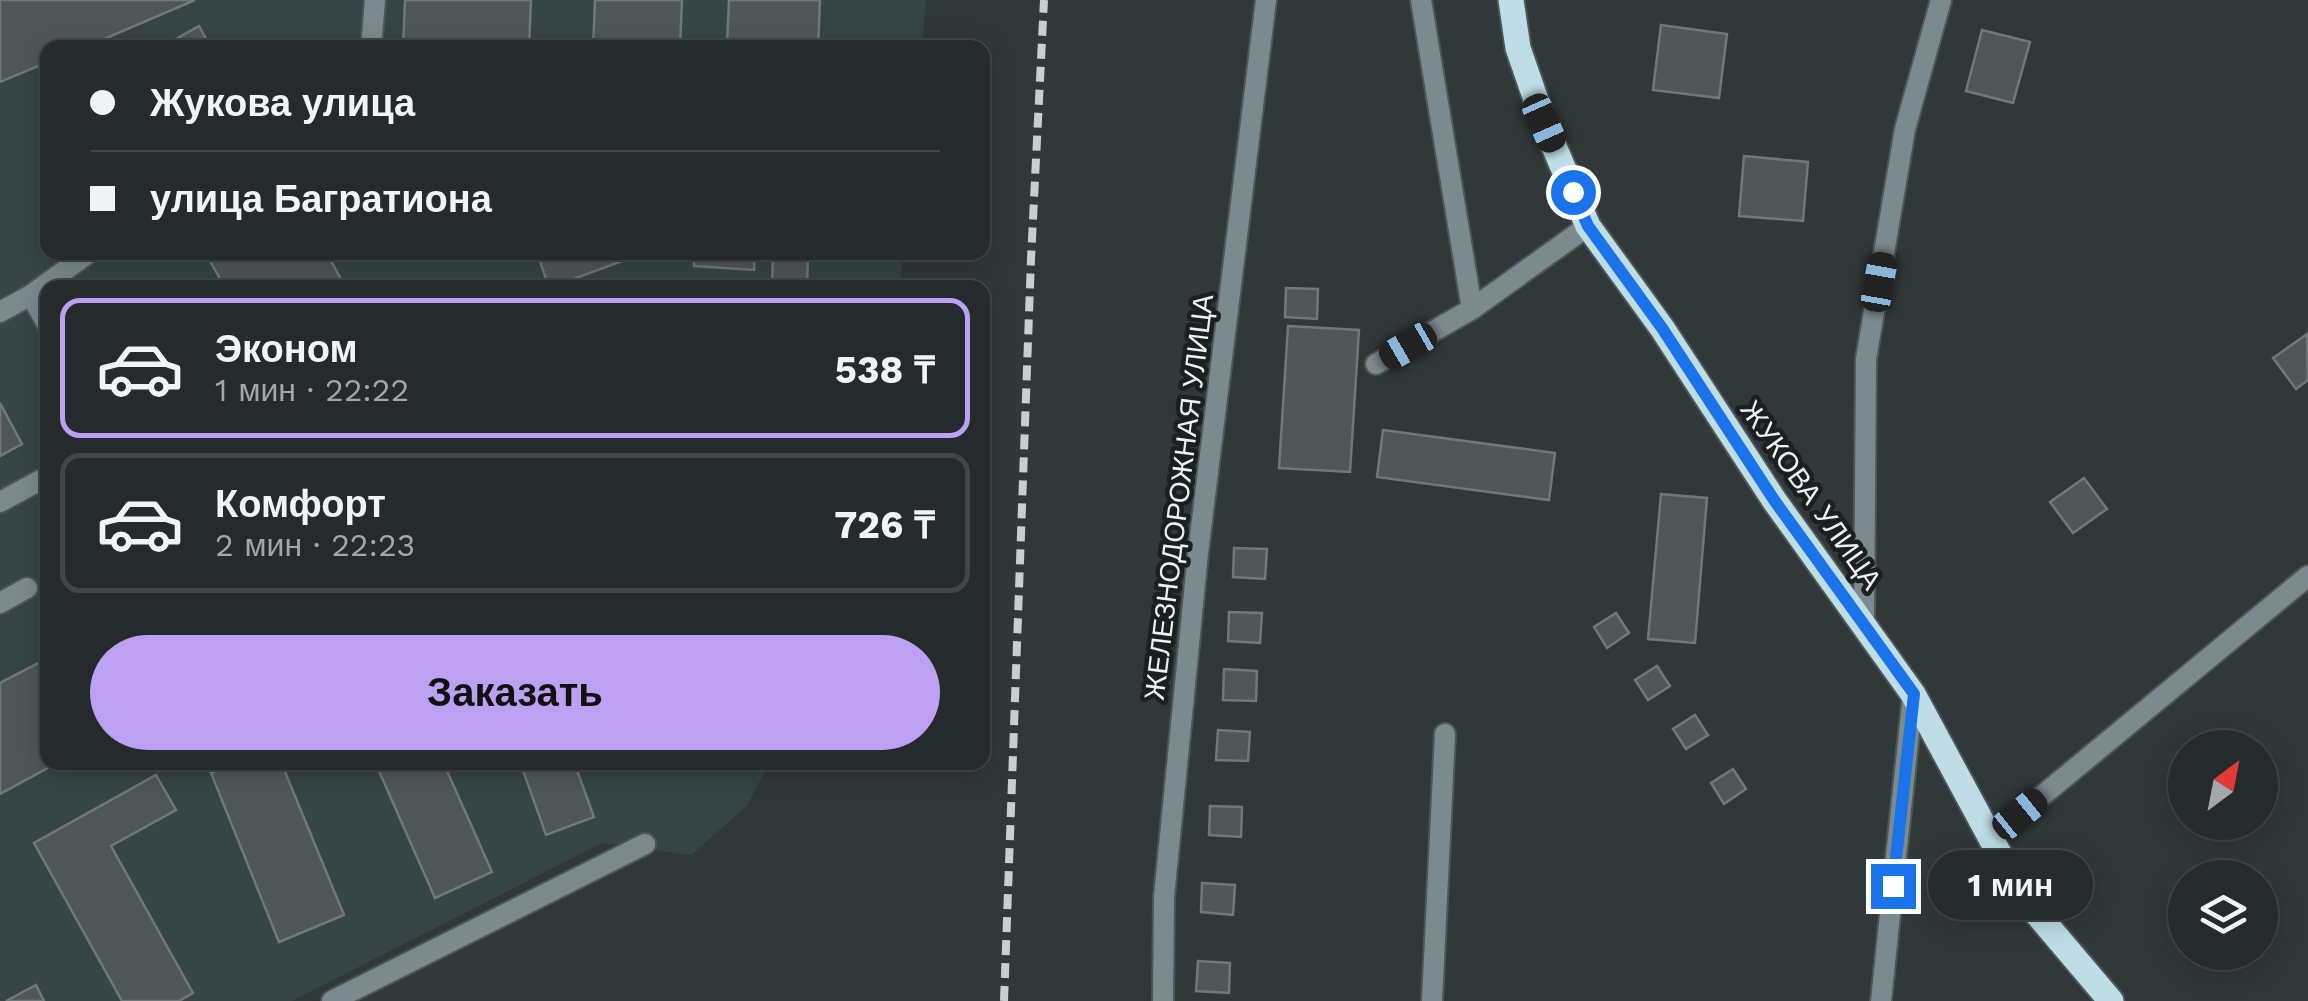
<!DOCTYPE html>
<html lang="ru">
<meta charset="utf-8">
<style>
body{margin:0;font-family:"Work Sans",sans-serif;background:#313638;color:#f1f3f6;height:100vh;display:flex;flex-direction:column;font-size:38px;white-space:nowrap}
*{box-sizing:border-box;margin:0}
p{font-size:32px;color:#a3a7a9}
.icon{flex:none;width:55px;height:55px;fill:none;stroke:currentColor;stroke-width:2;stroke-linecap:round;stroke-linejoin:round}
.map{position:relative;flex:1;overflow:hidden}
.side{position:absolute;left:40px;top:280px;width:950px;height:490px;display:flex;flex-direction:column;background:#252a2c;border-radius:20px;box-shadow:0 5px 25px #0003,0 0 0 2px #424648}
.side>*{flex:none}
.hud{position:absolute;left:40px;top:40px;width:950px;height:220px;border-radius:20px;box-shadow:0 5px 25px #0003,0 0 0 2px #424648;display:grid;align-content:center;height:220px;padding:0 50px;background:#252a2c}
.needle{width:65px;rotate:32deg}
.tools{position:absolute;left:2168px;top:730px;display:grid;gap:20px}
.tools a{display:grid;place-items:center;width:110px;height:110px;border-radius:50%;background:#252a2c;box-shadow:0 5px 25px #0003,0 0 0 2px #424648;font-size:50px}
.end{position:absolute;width:45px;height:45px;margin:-22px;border:12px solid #1a73e8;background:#fff;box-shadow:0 0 0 5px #fff}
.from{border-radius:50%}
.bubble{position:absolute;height:70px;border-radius:35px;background:#252a2c;box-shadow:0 5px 25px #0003,0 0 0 2px #424648;font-size:32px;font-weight:700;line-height:70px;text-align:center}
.car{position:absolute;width:30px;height:60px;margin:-30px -15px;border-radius:12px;box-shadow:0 0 8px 2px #0007;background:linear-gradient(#222 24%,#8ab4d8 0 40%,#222 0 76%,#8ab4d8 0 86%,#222 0)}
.hud b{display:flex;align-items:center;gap:35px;height:95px;font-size:38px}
.hud b+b{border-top:2px solid #424648}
.hud i{width:25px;height:25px;background:#f1f3f6}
ul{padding:18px 0 0;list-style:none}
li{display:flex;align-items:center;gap:30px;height:140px;margin:0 20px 15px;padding:0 30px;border:5px solid #424648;border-radius:20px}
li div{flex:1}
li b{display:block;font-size:38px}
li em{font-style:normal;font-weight:700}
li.current{border-color:#bca0f2}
li>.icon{width:90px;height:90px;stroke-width:1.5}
.button{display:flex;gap:20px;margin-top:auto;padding:20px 50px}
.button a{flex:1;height:115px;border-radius:60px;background:#bca0f2;color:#111;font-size:40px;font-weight:700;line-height:115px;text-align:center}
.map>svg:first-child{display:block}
</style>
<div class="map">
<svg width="2308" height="1001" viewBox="0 0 2308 1001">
<rect width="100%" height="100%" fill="#31383a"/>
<!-- built -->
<polygon fill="#364548" points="0,0 926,0 922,47 48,48 48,252 903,253 900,288 48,288 48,762 769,763 747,806 691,855 602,843 292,1001 0,1001"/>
<!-- building -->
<g fill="#505759" stroke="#70787a" stroke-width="2.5">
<polygon points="0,0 195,0 83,48 48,48 48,62 0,82"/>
<polygon points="405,0 531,0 529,48 403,48"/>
<polygon points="595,0 682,0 680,48 593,48"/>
<polygon points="729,0 820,0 818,48 727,44"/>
<polygon points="1661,25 1727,34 1719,98 1653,90"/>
<polygon points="199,26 211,48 160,48"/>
<polygon points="1982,30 2030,42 2013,103 1966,91"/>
<polygon points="1744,156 1808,162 1803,221 1739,216"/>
<polygon points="205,252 326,252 346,288 225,288"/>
<polygon points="537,252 647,252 549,288"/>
<polygon points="694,252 755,252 754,270 694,266"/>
<polygon points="773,252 808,252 807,288 772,288"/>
<polygon points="1286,288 1318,289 1317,319 1285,317"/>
<polygon points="1288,326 1359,330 1350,472 1279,468"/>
<polygon points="2307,334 2308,380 2296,389 2273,358"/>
<polygon points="0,403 22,444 0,456"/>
<polygon points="1383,430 1555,453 1549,500 1377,477"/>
<polygon points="2084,478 2107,509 2073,533 2050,502"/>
<polygon points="1661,494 1707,498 1695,643 1648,639"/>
<polygon points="1234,548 1267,549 1265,579 1233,577"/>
<polygon points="1229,612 1262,613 1260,643 1228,641"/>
<polygon points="1616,613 1629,633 1607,648 1594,627"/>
<polygon points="48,658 48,762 59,762 0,794 0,683"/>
<polygon points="1657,666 1670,686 1648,700 1635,680"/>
<polygon points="1224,669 1257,671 1256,701 1223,700"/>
<polygon points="1695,715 1708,735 1686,749 1673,729"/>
<polygon points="1218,730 1250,732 1248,761 1216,760"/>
<polygon points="238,762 281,762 344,915 279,942 211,773"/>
<polygon points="375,762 443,762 492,872 435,898"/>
<polygon points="520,762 574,762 594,817 546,835"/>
<polygon points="1733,769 1746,789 1724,804 1711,783"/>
<polygon points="156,775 176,810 111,846 193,993 179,1001 122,1001 34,843"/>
<polygon points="1210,806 1242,807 1241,837 1209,835"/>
<polygon points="1202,883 1235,885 1233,915 1201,912"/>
<polygon points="1198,961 1230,963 1229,993 1196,991"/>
<polygon points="36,985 44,1001 6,1001"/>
</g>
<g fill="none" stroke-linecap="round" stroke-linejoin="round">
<defs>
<g id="service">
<polyline points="1421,0 1472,309"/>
<polyline points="371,48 375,0"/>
<polyline points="31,295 90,252"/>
<polyline points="0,312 31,295 48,326"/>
<polyline points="1376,364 1472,309 1588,226"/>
<polyline points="0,502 48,476"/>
<polyline points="0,603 27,588"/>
<polyline points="1991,838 2308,576"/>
<polyline points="1432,1001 1445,734"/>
</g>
<g id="minor">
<polyline points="1864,625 1866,359 1905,129 1941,0"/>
<polyline points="332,1001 645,844"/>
<polyline points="1163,1001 1164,897 1198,553 1266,0"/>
<polyline points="1881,1001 1913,694"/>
</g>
<polyline id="primary" points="1511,0 1518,48 1544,123 1588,226 1662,328 1774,500 1913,694 2022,896 2111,1001"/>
</defs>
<!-- service casing -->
<use href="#service" stroke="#4f5657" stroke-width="24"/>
<!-- minor casing -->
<use href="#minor" stroke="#4f5657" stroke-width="24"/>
<!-- primary casing -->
<use href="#primary" stroke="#4f5657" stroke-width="29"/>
<!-- service -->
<use href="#service" stroke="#7b8a8f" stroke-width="20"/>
<!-- minor -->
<use href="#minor" stroke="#7b8a8f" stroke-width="20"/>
<!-- primary -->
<use href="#primary" stroke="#bedde7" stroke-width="25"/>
<!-- rail -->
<polyline stroke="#c9ced0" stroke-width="8" stroke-dasharray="15 8" stroke-linecap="butt" points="1004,1001 1031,259 1044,0"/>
</g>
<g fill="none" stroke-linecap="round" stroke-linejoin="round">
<!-- route -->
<polyline stroke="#1a73e8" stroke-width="12" points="1573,192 1588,226 1662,328 1774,500 1914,694 1893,886"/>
</g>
<g text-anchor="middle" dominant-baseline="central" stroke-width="9" stroke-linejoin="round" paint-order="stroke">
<!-- street labels -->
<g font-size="28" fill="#ecf1f2" stroke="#1b1f20">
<text transform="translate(1811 495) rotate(55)">ЖУКОВА УЛИЦА</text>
<text transform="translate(1179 497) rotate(-83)">ЖЕЛЕЗНОДОРОЖНАЯ УЛИЦА</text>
</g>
</g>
</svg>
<div class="tools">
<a><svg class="needle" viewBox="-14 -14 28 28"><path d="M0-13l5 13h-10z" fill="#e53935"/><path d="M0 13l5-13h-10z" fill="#a3a7a9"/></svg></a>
<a><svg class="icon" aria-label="layers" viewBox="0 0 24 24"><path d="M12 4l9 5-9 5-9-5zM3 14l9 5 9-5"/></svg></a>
</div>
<i class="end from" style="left:1573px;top:192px"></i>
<i class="end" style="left:1893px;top:886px"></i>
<div class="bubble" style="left:1928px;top:850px;width:165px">1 мин</div>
<i class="car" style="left:1544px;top:123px;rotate:156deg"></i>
<i class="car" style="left:1879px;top:282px;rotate:10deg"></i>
<i class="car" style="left:1408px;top:346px;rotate:240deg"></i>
<i class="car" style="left:2020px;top:814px;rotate:51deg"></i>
<div class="hud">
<b><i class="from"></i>Жукова улица</b>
<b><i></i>улица Багратиона</b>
</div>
<section class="side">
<ul>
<li class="current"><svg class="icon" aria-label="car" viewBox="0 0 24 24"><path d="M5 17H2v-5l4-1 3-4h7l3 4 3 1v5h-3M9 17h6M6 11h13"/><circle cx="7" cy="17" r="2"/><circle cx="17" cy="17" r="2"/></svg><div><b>Эконом</b><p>1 мин · 22:22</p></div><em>538 ₸</em></li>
<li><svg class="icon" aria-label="car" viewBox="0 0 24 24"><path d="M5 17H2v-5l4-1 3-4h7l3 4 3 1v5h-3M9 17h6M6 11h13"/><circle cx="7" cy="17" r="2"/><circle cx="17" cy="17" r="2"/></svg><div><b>Комфорт</b><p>2 мин · 22:23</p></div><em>726 ₸</em></li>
</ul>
<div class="button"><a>Заказать</a></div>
</section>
</div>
